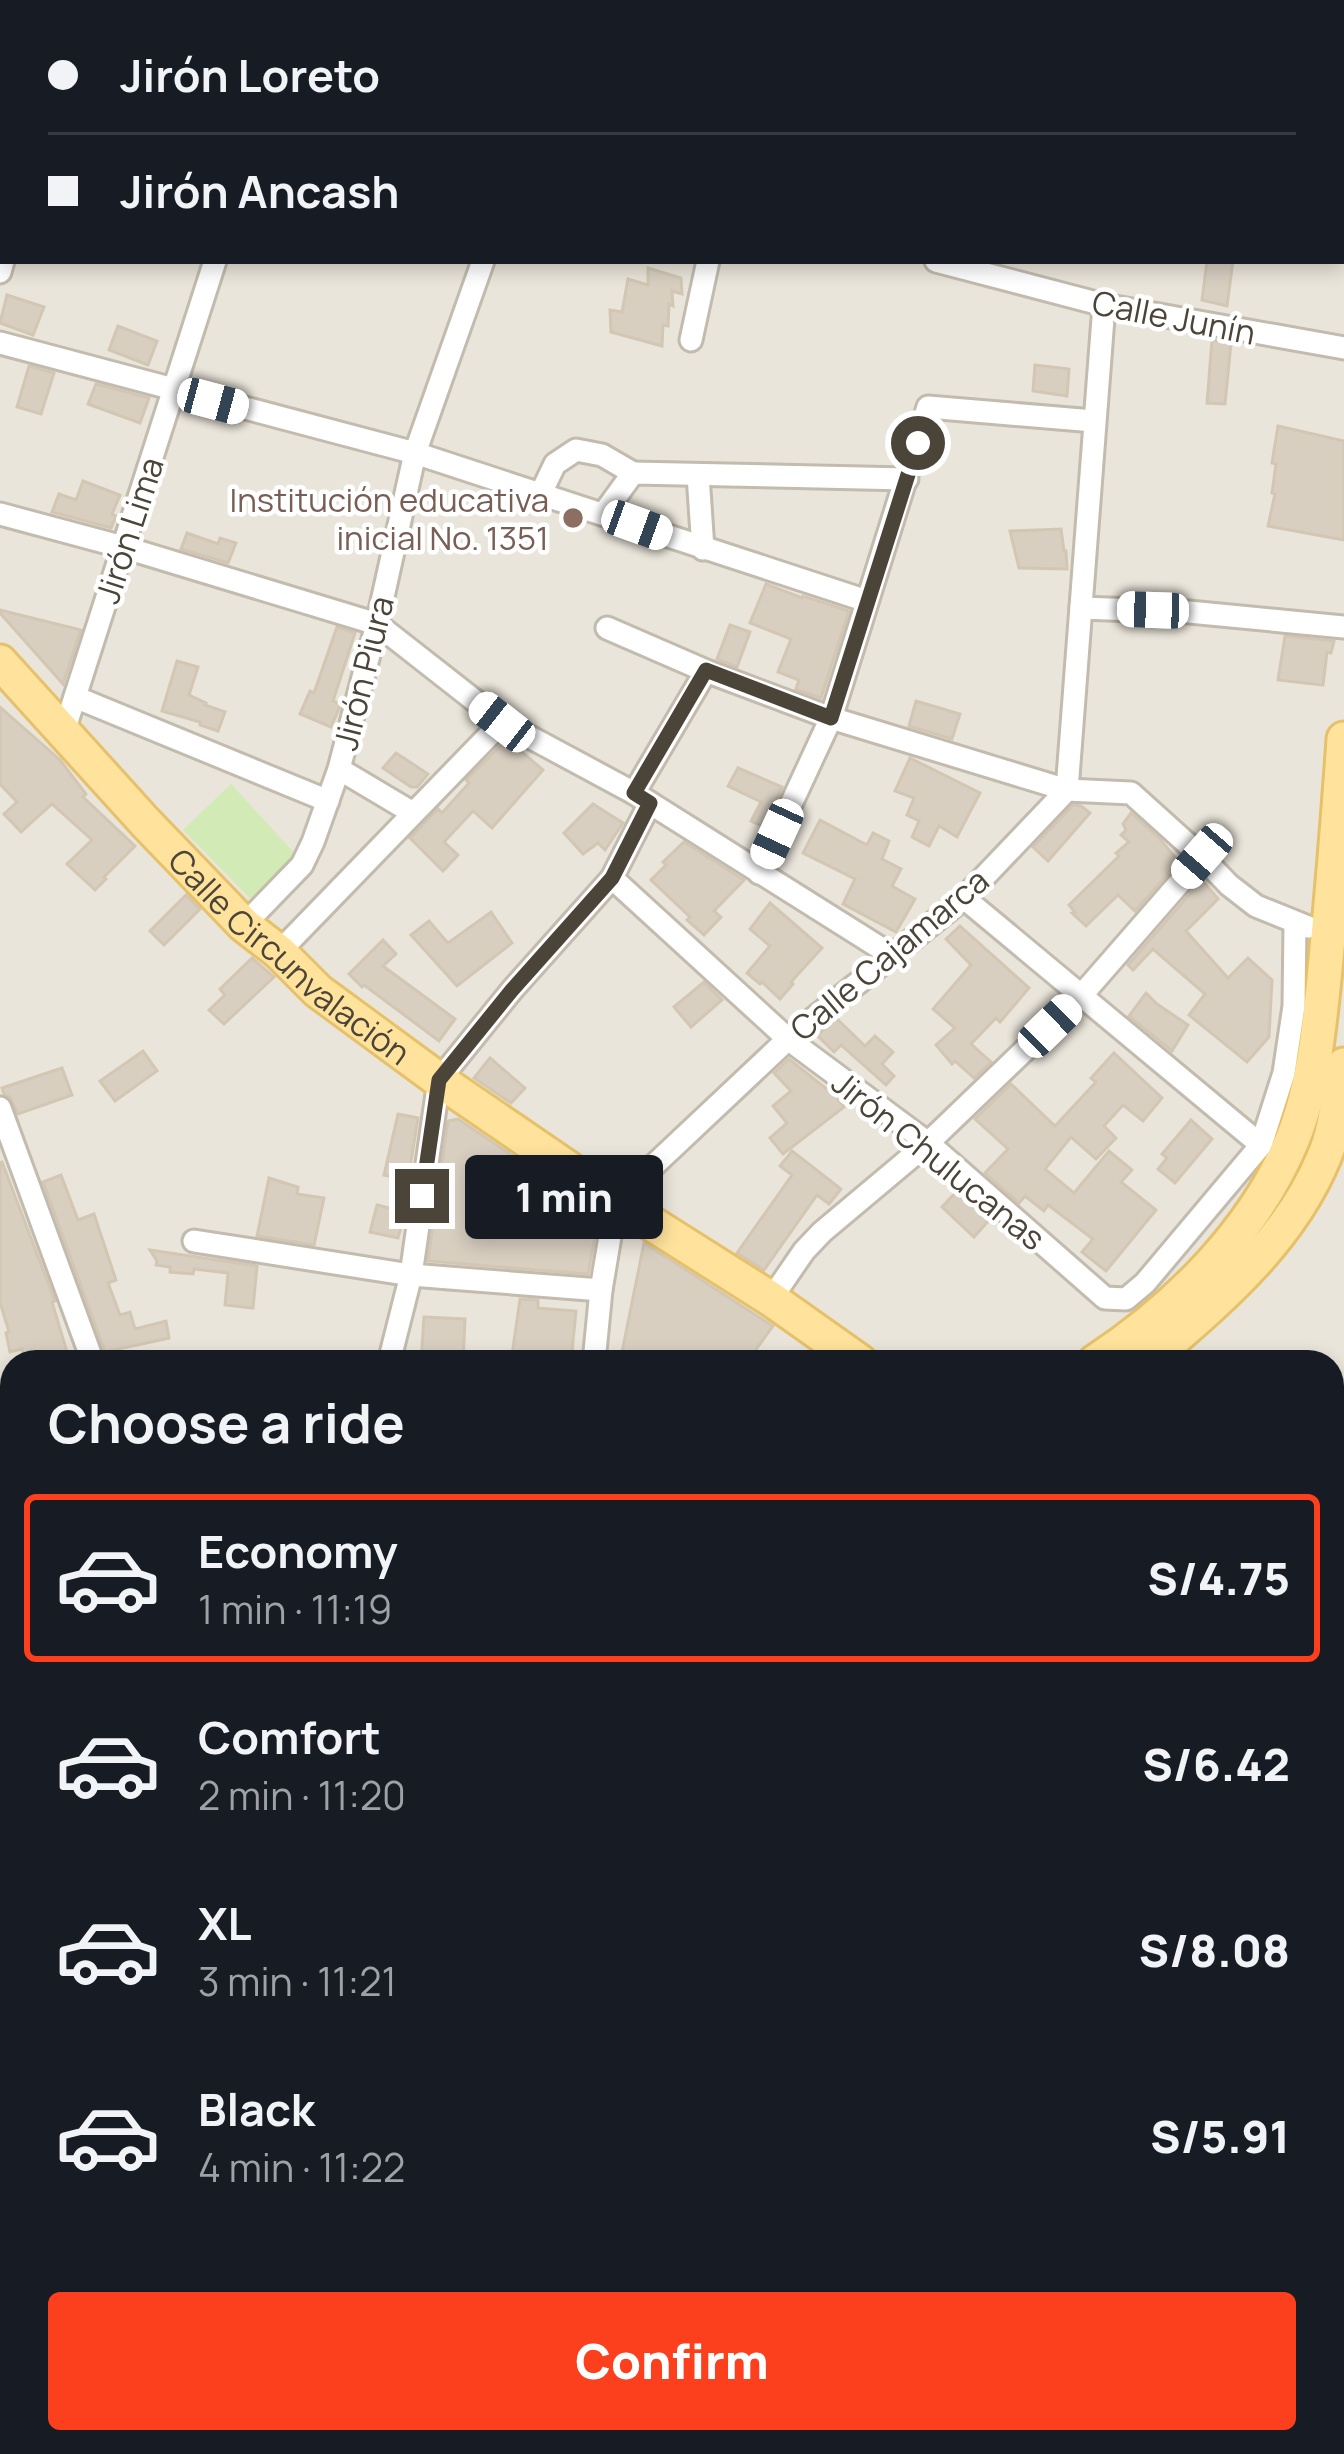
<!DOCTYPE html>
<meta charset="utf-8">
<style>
body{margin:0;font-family:Manrope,sans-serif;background:#20242c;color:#f1f3f6;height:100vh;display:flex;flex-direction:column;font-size:45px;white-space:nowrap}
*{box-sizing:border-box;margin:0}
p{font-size:39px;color:#9ea1a6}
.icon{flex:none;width:66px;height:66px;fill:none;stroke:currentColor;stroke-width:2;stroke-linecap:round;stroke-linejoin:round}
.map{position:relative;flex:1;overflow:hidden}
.drawer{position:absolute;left:0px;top:1350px;width:1344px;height:1104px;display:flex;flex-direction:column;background:#171b24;border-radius:36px 36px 0 0;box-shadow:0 6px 18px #0003}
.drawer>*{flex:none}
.banner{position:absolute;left:0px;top:0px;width:1344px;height:264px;box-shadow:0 6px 18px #0003;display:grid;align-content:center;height:264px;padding:0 48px;background:#171b24}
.end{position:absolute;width:54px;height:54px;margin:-27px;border:15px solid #4b4439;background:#fff;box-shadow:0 0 0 6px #fff}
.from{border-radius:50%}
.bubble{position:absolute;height:84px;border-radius:12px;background:#171b24;box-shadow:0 6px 18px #0003;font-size:39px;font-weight:800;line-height:84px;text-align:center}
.car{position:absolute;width:36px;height:72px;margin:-36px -18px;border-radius:15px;box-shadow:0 0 9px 3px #0007;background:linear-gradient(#fff 24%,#345 0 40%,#fff 0 76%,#345 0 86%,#fff 0)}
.banner b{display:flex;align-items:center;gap:42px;height:114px;font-size:45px}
.banner b+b{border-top:3px solid #363941}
.banner i{width:30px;height:30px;background:#f1f3f6}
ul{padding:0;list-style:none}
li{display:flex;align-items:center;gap:36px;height:168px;margin:0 24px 18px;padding:0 24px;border:6px solid transparent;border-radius:12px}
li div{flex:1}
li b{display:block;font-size:45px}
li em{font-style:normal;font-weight:800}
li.on{border-color:#fc3f1d}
li>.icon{width:108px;height:108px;stroke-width:1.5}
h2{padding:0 48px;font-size:54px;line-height:144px}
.button{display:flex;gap:24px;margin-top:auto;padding:24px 48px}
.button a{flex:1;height:138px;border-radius:12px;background:#fc3f1d;color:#fff;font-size:48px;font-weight:800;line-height:138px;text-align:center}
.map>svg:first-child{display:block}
</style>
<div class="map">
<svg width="1344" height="2454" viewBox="0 0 1344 2454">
<rect width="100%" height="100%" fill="#f6f3ec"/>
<!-- residential -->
<path fill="#eae5da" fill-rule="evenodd" d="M0,0H1344V2454H0ZM3,3H1341V261H3ZM12,1362H1332V2442H12Z"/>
<!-- green -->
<g fill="#d2eab5">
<polygon points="231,784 298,857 254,902 183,830"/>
<polygon points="0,1631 12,1633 12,1743 4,1783 0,1782"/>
<polygon points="253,2442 417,2442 416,2454 251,2454"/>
</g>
<!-- building -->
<g fill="#d8cfc1" stroke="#d3c7b4" stroke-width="3">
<polygon points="1207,261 1233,261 1227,306 1202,300"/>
<polygon points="648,268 681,278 682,294 672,291 673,306 669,304 668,326 663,325 662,346 611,332 610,310 622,312 628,279 648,285"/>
<polygon points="7,295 44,307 33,335 0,323"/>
<polygon points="118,326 157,341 148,365 109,350"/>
<polygon points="1212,340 1231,343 1225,404 1207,403"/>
<polygon points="1035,365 1069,369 1067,396 1033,391"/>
<polygon points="29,366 54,373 41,414 17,407"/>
<polygon points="96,384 149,398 140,423 88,404"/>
<polygon points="1278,426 1344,441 1344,540 1268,526 1275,494 1272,493 1276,464 1272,463"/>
<polygon points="83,481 120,495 112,514 116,516 111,528 52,512 59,494 76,500"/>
<polygon points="1061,529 1064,551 1066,551 1067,569 1019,568 1010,531"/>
<polygon points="187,533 218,544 220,538 236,543 228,563 181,549"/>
<polygon points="766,584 802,598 803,596 849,611 821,698 796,689 799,680 778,672 791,639 750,623"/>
<polygon points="0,610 81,630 63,684 0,613"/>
<polygon points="730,625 750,632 737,667 717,659"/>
<polygon points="337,627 355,633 333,701 341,704 331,727 300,714 310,691 314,693"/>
<polygon points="1285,636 1334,641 1331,653 1327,652 1323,685 1278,680"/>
<polygon points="177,661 198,667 189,695 206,703 205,705 225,712 218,731 200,725 200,722 162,711"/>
<polygon points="916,701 960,714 952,739 909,726"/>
<polygon points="0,707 60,760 86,794 83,797 135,846 104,877 106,879 95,890 67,864 92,840 52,804 21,832 4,814 17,802 0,784"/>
<polygon points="505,741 516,747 543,770 492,828 473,811 444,842 458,855 443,871 410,838 438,809 442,813 469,783 466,780"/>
<polygon points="396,753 428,774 417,787 411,787 383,768"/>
<polygon points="910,758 980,793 957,837 939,826 929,846 912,837 919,821 907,815 914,798 895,791"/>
<polygon points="738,768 782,787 764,827 751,821 761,802 728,786"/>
<polygon points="593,804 623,823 605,850 598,843 583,854 564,833"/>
<polygon points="1073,805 1081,806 1090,813 1048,861 1033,847"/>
<polygon points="1131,813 1160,839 1178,861 1181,859 1135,911 1118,895 1086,926 1072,913 1075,912 1069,905 1119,856 1116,853 1129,842 1121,835 1126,830 1123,824"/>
<polygon points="820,820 867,845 873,833 889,841 882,859 901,869 892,886 915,899 896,932 843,904 855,879 803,853"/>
<polygon points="684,842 744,880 714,911 721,917 704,935 687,920 690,917 651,880 666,865 663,862"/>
<polygon points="1202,880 1218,899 1186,931 1228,978 1248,958 1272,980 1269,1037 1247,1062 1189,1015 1205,994 1153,949 1133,970 1128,965"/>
<polygon points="186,895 200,909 164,945 150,931"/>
<polygon points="770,903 822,948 791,982 793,984 780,999 762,982 760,984 747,973 770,946 750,929"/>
<polygon points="491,912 512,943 457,986 411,935 429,921 448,943"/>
<polygon points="960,926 1029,988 1000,1022 996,1018 971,1044 991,1062 974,1078 955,1061 952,1064 936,1045 955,1028 933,1009 971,965 946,939"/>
<polygon points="383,940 396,954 383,966 455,1019 439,1041 364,985 362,987 349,974"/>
<polygon points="252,958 274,977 224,1024 209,1010 225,995 220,989"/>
<polygon points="704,982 722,1000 691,1027 674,1007"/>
<polygon points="1146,993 1157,1004 1188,1025 1172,1051 1129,1016"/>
<polygon points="837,1019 865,1046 875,1036 893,1052 882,1064 894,1076 886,1085 841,1045 834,1052 817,1035"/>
<polygon points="143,1051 157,1071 115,1101 100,1081"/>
<polygon points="1114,1053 1162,1098 1143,1121 1123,1105 1104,1126 1116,1138 1096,1159 1071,1137 1045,1169 1074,1193 1109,1151 1132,1170 1121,1182 1156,1210 1106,1271 1082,1252 1093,1239 1048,1205 1044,1211 1025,1196 1019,1203 985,1173 1008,1149 975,1119 1011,1084 1055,1126 1096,1082 1091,1078"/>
<polygon points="490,1058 525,1088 511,1103 474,1078"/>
<polygon points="789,1059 829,1091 831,1089 844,1107 783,1154 770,1138 787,1123 773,1106 791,1091 774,1073"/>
<polygon points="62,1068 72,1095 18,1114 10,1097 4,1094 2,1088"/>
<polygon points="398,1114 418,1118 408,1180 384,1175"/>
<polygon points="458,1119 599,1214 588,1274 428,1261 448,1121"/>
<polygon points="1191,1120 1212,1139 1175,1183 1158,1169 1167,1158 1162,1154"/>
<polygon points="792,1151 841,1189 829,1204 817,1195 764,1270 737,1253 792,1175 780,1166"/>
<polygon points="2,1162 55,1301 52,1302 70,1362 26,1362 22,1349 10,1352 6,1333 9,1332 0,1302 0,1163"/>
<polygon points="61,1175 78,1220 94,1214 116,1280 108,1283 120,1315 130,1312 135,1329 166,1321 169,1338 105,1352 43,1182"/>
<polygon points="269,1178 298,1187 297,1194 324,1198 314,1245 257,1236"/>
<polygon points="957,1191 989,1220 974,1237 942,1207"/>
<polygon points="377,1205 405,1212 398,1238 370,1232"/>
<polygon points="644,1243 773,1326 747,1362 620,1362"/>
<polygon points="150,1250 257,1266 253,1308 225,1305 228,1273 194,1269 193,1274 170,1272 170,1267 156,1265 157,1261"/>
<polygon points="520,1299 538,1300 538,1308 576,1311 571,1362 511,1362"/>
<polygon points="424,1317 465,1319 463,1362 421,1362"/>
</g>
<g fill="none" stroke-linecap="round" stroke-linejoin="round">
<defs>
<g id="street">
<polyline points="691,0 701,3"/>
<polyline points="1268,0 1279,3"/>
<polyline points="82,3 82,0"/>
<polyline points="298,3 299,0"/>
<polyline points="565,3 566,0"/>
<polyline points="773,3 775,0"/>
<polyline points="1341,20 1344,21"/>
<polyline points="0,30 3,30"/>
<polyline points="1341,198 1344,199"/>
<polyline points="936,261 1104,305 1344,348"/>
<polyline points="0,272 3,261"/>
<polyline points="691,340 708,261"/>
<polyline points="0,343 415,453 867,601"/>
<polyline points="698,475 703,549"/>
<polyline points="541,493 555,464 576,450 602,455 633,473"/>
<polyline points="604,513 633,473 907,479"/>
<polyline points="0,514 123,547 377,624 502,722 634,793 893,956"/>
<polyline points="1081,608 1189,612 1344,627"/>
<polyline points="607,628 706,671 831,718 1067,790 1131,793 1202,857 1229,885 1256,906 1308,927"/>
<polyline points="75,697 328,801"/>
<polyline points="64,731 215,261"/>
<polyline points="339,769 413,813"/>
<polyline points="634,793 706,671"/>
<polyline points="759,873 831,718 928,407 1094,421"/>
<polyline points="612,878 788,1039 928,1143 1105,1298 1126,1299 1145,1283 1261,1145 1284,1073 1294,1006 1295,924"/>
<polyline points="964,898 1261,1145"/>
<polyline points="244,925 302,865 313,842 339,769 377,624 415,453 483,261"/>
<polyline points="279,952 502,722"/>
<polyline points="0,1108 93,1362"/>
<polyline points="194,1241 411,1275 601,1290"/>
<polyline points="771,1299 804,1251 822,1232 928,1143 1080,997 1202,857"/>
<polyline points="389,1362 411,1275 439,1080 512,990 612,878 650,803"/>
<polyline points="594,1362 601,1290 616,1201 788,1039 964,898 1067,790 1104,305"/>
<polyline points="0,1431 12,1435"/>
<polyline points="0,1601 12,1603"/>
<polyline points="1332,1620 1344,1621"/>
<polyline points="1332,1644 1344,1665"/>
<polyline points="0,1799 12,1801"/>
<polyline points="1332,1854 1344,1874"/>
<polyline points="0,1921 12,1847"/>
<polyline points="1332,2093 1344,2097"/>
<polyline points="0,2129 12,2132"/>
<polyline points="1032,2447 1038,2442"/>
<polyline points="64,2454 66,2442"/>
<polyline points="240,2454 242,2442"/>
<polyline points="1261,2454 1262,2442"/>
</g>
<g id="primary">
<path id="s1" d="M0,662L145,822L244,925L279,952L318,991L439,1080L616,1201L771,1299L860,1362"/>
<path d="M1095,1362C1177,1308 1255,1231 1293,1138C1315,1083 1320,1018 1326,959C1333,886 1339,812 1344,739"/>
<path d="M1147,1362C1216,1302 1288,1244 1324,1157C1336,1130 1338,1095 1344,1065"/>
<polyline points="421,2454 422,2442"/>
</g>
</defs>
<!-- street casing -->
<use href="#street" stroke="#c2bbae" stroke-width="27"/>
<!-- primary casing -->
<use href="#primary" stroke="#e6c16a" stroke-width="39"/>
<!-- street -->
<use href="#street" stroke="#fff" stroke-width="21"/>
<!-- primary -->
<use href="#primary" stroke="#ffe39c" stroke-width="33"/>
</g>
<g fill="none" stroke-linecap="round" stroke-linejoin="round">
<!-- route -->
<polyline stroke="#4b4439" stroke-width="15" points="422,1196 439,1080 512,990 612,878 650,803 634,793 706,670 831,718 918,443"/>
</g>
<!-- markers -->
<circle fill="#8d6e63" stroke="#fff" stroke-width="4.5" cx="573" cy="518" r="12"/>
<g text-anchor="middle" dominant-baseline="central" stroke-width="9" stroke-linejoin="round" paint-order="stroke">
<!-- street labels -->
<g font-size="33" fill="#4b4439" stroke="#fff">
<text transform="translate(1174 317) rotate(11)">Calle Junín</text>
<text transform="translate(129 530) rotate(-72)">Jirón Lima</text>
<text transform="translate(363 673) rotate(-76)">Jirón Piura</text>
<text stroke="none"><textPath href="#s1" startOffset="414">Calle Circunvalación</textPath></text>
<text transform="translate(889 954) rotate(-40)">Calle Cajamarca</text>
<text transform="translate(939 1160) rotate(39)">Jirón Chulucanas</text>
</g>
<!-- education labels -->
<g font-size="33" fill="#785e54" stroke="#fff" text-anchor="end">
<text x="549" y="499">Institución educativa<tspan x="549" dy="38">inicial No. 1351</tspan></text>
</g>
</g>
</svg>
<i class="end from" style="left:918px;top:443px"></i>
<i class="end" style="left:422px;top:1196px"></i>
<div class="bubble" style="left:465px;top:1155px;width:198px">1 min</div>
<i class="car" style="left:213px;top:401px;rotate:105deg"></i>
<i class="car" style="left:637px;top:525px;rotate:110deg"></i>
<i class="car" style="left:1153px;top:610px;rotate:272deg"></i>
<i class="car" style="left:502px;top:722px;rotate:308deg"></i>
<i class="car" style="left:777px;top:834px;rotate:205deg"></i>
<i class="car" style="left:1202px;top:856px;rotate:221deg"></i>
<i class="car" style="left:1050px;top:1026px;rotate:46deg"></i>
<div class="banner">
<b><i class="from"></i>Jirón Loreto</b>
<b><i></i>Jirón Ancash</b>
</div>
<section class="drawer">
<h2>Choose a ride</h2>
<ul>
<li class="on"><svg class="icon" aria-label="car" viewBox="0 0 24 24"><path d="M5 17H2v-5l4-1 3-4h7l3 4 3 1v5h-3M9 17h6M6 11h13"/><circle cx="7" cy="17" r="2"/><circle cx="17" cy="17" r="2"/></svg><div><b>Economy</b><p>1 min · 11:19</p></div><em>S/4.75</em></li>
<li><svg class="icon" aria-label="car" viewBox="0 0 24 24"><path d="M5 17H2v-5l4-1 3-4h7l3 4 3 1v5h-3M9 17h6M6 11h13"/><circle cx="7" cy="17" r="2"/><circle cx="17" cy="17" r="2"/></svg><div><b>Comfort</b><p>2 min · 11:20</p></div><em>S/6.42</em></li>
<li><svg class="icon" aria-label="car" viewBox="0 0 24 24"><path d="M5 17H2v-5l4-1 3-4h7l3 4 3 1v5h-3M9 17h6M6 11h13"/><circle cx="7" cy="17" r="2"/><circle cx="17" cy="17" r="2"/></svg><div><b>XL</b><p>3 min · 11:21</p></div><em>S/8.08</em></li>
<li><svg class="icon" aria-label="car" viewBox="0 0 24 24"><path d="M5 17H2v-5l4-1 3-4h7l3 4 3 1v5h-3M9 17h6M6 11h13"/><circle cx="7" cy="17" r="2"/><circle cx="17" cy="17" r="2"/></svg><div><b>Black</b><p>4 min · 11:22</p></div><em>S/5.91</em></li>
</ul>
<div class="button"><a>Confirm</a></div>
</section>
</div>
